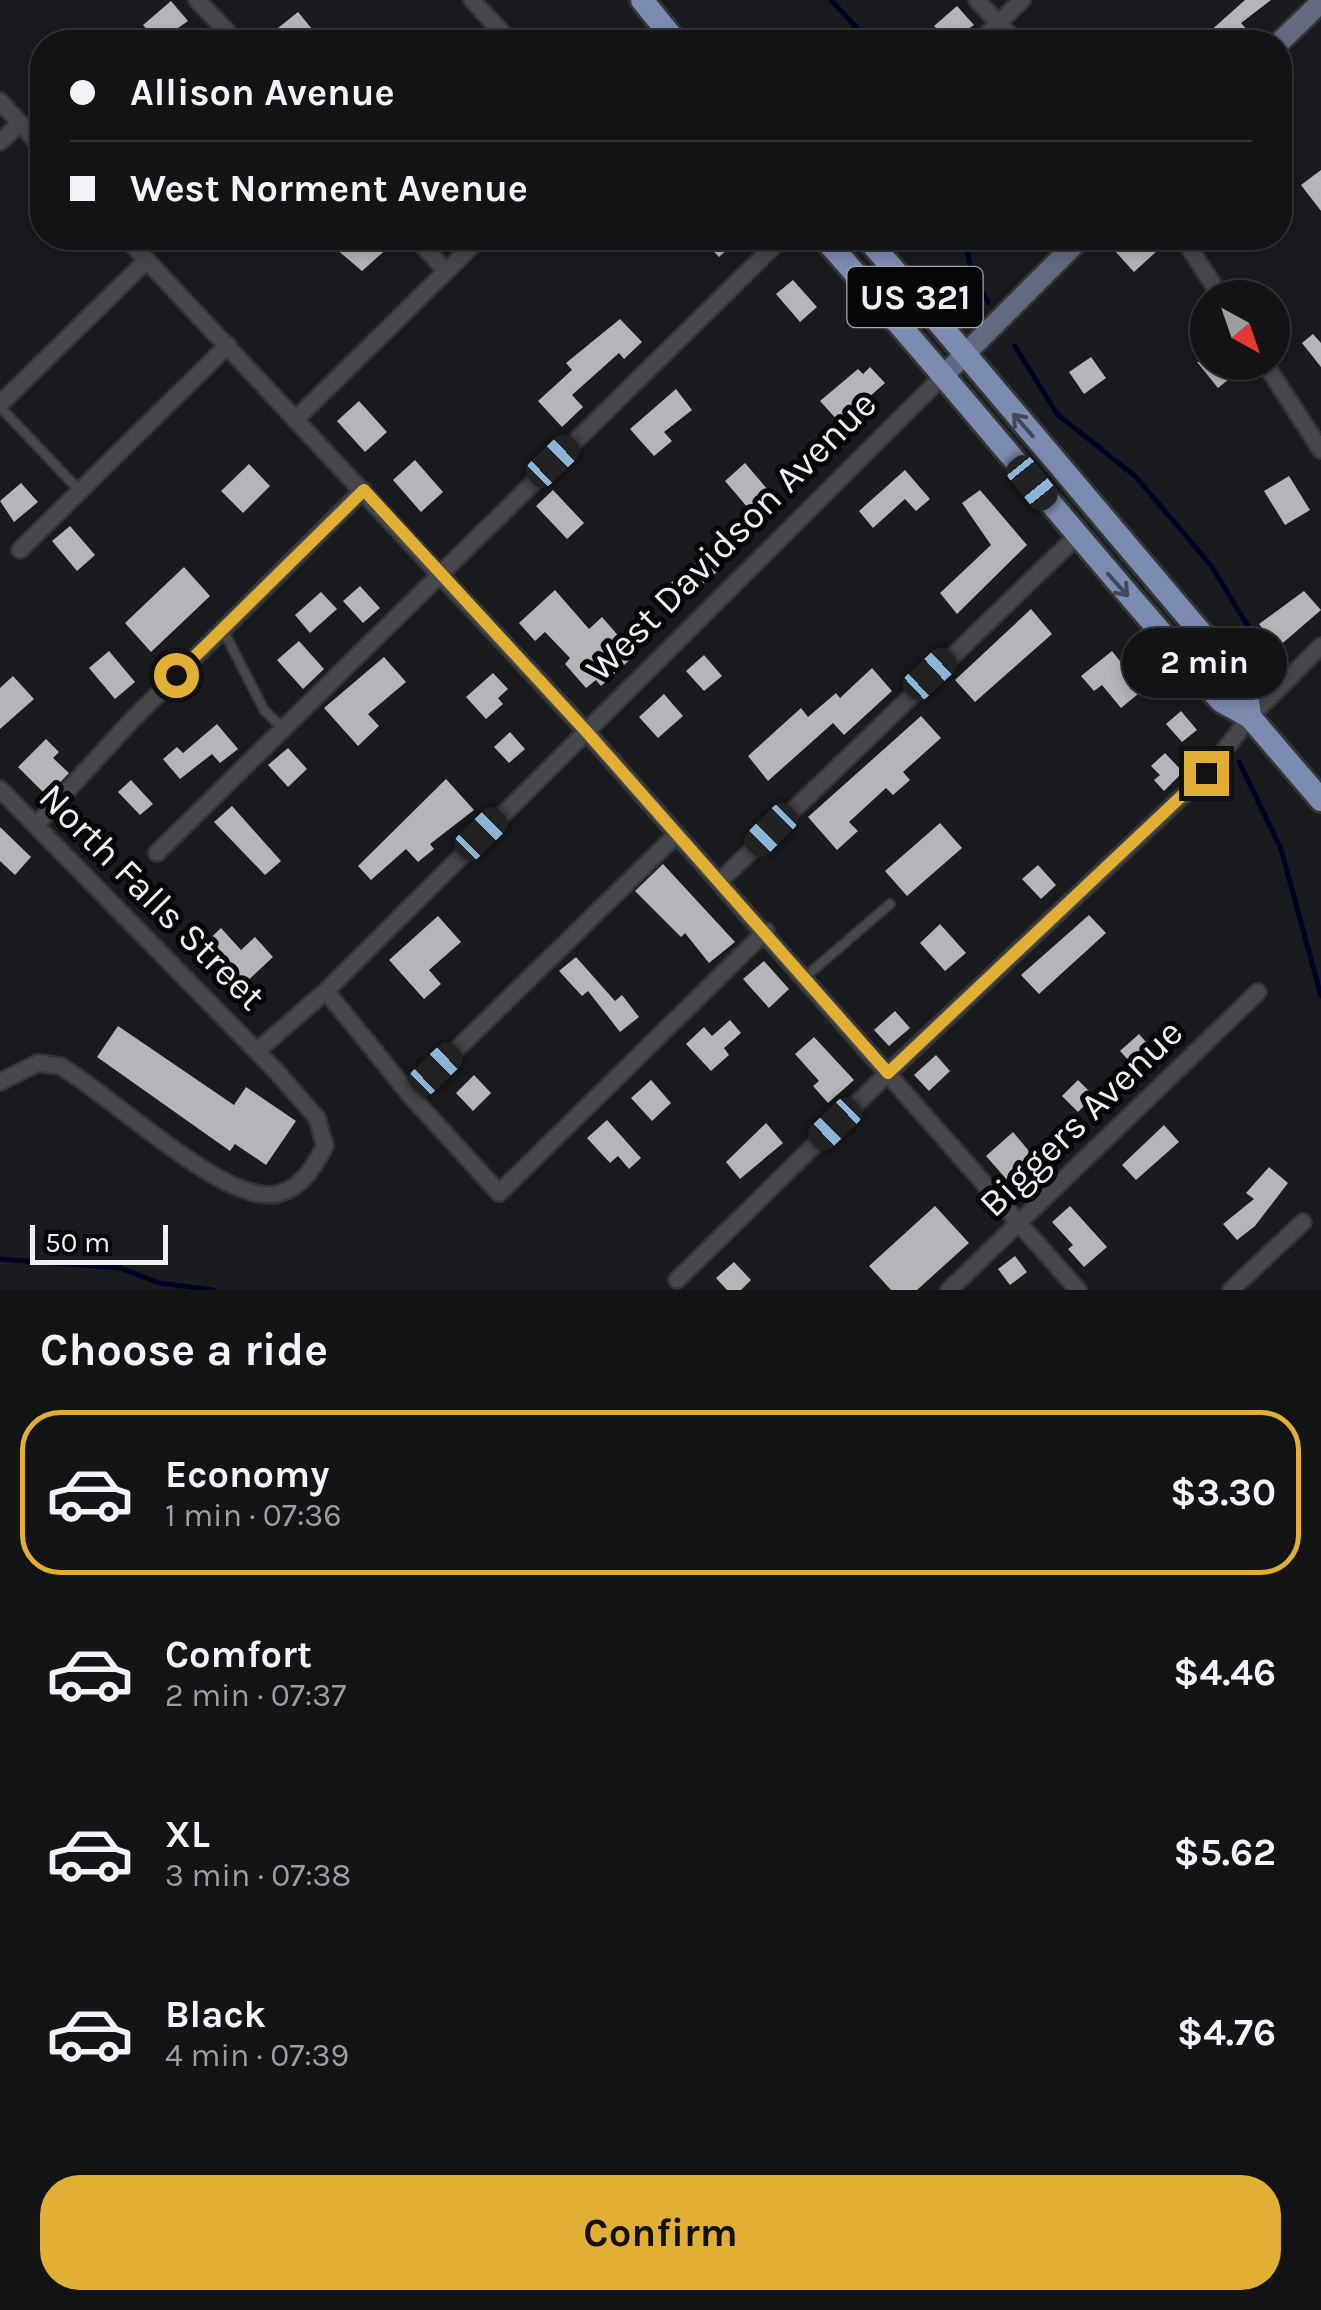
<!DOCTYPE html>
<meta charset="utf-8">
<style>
body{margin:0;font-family:Karla,sans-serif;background:#202123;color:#f1f3f6;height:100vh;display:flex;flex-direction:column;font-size:38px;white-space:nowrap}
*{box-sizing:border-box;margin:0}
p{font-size:32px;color:#9d9ea1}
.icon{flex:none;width:55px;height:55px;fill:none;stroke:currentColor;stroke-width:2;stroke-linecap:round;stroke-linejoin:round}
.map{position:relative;height:1290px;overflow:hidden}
.sheet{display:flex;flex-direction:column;background:#131416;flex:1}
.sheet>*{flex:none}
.guide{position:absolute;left:30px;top:30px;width:1262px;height:220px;border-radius:40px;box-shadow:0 5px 15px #0003,0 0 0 2px #323335;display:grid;align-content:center;height:220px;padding:0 40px;background:#131416}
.needle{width:65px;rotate:140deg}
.controls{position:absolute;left:1190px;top:280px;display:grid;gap:20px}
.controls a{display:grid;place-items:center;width:100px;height:100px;border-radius:50%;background:#131416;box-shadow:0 5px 15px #0003,0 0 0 2px #323335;font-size:50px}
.scale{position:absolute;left:30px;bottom:25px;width:138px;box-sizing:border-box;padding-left:10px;border:5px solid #eeeff2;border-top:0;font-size:28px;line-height:35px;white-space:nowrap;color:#eeeff2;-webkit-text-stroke:8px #050607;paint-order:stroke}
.end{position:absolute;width:45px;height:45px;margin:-22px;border:12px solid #e1af34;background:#111;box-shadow:0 0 0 5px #111}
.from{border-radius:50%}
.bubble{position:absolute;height:70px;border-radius:35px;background:#131416;box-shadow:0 5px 15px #0003,0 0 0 2px #323335;font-size:32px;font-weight:700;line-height:70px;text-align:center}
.car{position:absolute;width:30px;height:60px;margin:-30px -15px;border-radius:12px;box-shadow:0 0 8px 2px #0007;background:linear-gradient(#222 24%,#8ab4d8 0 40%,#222 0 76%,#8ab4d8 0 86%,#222 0)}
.guide b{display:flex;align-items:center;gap:35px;height:95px;font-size:38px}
.guide b+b{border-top:2px solid #323335}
.guide i{width:25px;height:25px;background:#f1f3f6}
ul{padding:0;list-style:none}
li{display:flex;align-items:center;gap:30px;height:165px;margin:0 20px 15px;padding:0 20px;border:5px solid transparent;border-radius:40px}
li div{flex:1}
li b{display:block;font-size:38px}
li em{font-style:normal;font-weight:700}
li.selected{border-color:#e1af34}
li>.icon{width:90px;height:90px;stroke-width:1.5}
h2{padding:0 40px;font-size:45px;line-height:120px}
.primary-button{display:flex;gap:20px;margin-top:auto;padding:20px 40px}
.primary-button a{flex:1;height:115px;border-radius:40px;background:#e1af34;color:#111;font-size:40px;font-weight:700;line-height:115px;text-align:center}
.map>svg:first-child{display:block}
</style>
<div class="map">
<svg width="1321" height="1290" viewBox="0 0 1321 1290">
<rect width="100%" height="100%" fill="#191b1e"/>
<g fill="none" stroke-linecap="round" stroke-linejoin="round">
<!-- stream -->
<g stroke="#000025" stroke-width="5">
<polyline points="831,0 870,42"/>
<polyline points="965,238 972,275 988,302"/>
<polyline points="1015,346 1057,414 1135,476 1210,564 1259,644 1261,657"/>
<polyline points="1239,762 1281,849 1321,996"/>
<polyline points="0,1259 120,1268 159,1283 213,1290"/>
</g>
</g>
<!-- building -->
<g fill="#b3b5ba">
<polygon points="1245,0 1271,0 1241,23 1248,31 1236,42 1198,42"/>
<polygon points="171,1 188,21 158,42 143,25"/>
<polygon points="957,6 974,25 949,42 934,26"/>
<polygon points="298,12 312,29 296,42 281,42 273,32"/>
<polygon points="1321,170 1321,211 1301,185"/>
<polygon points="323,238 399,238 362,271"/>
<polygon points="701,238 740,238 719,257"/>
<polygon points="1128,238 1147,238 1158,250 1134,272 1114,250"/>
<polygon points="793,280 817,307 800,322 776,294"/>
<polygon points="620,319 642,342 624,359 619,353 572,395 583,407 562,427 538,401 572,370 566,363"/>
<polygon points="1313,334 1321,343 1321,367 1302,343"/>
<polygon points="1091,357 1106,378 1084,394 1069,372"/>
<polygon points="1197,362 1250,362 1218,388"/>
<polygon points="870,367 885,383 859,406 868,416 849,433 820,401 858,369 863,374"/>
<polygon points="676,389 692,410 664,432 672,441 654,456 630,429"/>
<polygon points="359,401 387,432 365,452 337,421"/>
<polygon points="415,460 443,492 421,512 393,480"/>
<polygon points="745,463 768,490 748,508 725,481"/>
<polygon points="249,464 270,486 243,513 221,491"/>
<polygon points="905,470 930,499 916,511 905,499 873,528 859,511"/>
<polygon points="1289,476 1310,510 1285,525 1264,491"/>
<polygon points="21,483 38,502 14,522 0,501"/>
<polygon points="553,490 584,523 567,539 536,506"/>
<polygon points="980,490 1027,545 957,614 940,593 991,545 962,503"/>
<polygon points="70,526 95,555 77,571 52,541"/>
<polygon points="710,550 724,566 679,604 667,586"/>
<polygon points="184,567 210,596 151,652 125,623"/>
<polygon points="360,586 380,608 363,623 343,601"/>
<polygon points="555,590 589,629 602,617 635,655 601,686 596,680 586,688 565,664 570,658 545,632 535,641 519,623"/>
<polygon points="1304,591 1321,610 1277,648 1259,624"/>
<polygon points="321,592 337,609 310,633 295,615"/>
<polygon points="1031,609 1052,634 975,702 955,680"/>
<polygon points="299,641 324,669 303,689 277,660"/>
<polygon points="109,651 135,682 115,699 89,668"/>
<polygon points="1112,651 1143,690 1121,708 1102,685 1094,691 1081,676"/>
<polygon points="704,655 722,676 704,691 686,671"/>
<polygon points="384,657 406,682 368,714 379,726 358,746 324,708"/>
<polygon points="872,668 892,691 844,735 833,723 768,781 748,756 801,708 808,717 836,693 840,698"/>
<polygon points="493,673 508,689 498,698 503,704 486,719 466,697"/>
<polygon points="13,676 34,699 0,729 0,688"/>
<polygon points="664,694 683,716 658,738 639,717"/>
<polygon points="1181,711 1197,730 1182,742 1166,724"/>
<polygon points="921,716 941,738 903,772 910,780 893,795 886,788 849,822 858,831 837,850 808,817"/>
<polygon points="217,724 238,749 220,763 212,754 180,779 163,759 177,747 183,753"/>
<polygon points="510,732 525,749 509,763 494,747"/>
<polygon points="46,739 59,752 53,758 69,773 47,796 18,767"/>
<polygon points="288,748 307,769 288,787 268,765"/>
<polygon points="1165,753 1183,772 1164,791 1154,780 1160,775 1151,766"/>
<polygon points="446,779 474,810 430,844 434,849 418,862 406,849 371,880 358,866"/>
<polygon points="131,780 153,804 140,815 118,792"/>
<polygon points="232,806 281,861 265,875 214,822"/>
<polygon points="940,823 962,848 907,896 885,871"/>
<polygon points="0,827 31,857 15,875 0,861"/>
<polygon points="663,864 735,942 709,963 685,933 681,937 635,891"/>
<polygon points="1038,865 1056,885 1041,899 1022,879"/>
<polygon points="1089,915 1106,933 1039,994 1021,975"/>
<polygon points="438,916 461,942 429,970 441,984 424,999 389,960"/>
<polygon points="940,924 966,953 945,971 920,943"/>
<polygon points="221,928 241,950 255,937 273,957 241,987 203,945"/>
<polygon points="576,957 615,1001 622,995 639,1017 620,1032 588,991 582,996 559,971"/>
<polygon points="764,961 789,989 769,1008 743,979"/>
<polygon points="895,1011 910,1028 889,1046 874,1030"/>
<polygon points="730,1020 741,1033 724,1048 729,1055 711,1071 686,1044 704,1027 712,1036"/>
<polygon points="118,1026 234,1105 246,1087 296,1121 266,1165 235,1144 230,1151 97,1057"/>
<polygon points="1139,1034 1157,1055 1138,1071 1120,1051"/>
<polygon points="814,1037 854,1080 828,1103 813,1086 819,1081 795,1054"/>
<polygon points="936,1055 950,1071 929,1091 914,1075"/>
<polygon points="474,1075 491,1093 473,1111 456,1093"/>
<polygon points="651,1080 671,1103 652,1121 631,1098"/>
<polygon points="1078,1080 1094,1096 1078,1112 1062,1096"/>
<polygon points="607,1120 641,1158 629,1169 618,1156 610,1163 587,1138"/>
<polygon points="766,1123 783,1143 740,1179 726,1162"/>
<polygon points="1164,1125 1179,1142 1136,1180 1122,1165"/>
<polygon points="1013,1132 1049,1175 1023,1198 986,1156"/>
<polygon points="1269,1167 1288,1183 1255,1226 1237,1240 1223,1224 1254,1199 1246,1193"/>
<polygon points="935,1206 969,1243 917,1290 891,1290 869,1266"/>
<polygon points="1070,1206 1107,1247 1084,1267 1068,1249 1073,1245 1052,1222"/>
<polygon points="1015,1256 1027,1272 1010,1285 998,1269"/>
<polygon points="734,1262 751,1280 741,1290 727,1290 716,1278"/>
</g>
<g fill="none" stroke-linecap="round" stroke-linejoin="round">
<defs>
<g id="lane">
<polyline points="0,407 80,491"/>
<polyline points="223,630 264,710 282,728"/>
<polyline points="805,977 890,904"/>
</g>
<g id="street">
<polyline points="197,0 237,42"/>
<polyline points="472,0 511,42"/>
<polyline points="977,0 1016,42"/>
<polyline points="979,42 1022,0"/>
<polyline points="0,101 42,148"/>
<polyline points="0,142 20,123"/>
<polyline points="126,238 585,730 1078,1290"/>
<polyline points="416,238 446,271"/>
<polyline points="1183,238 1222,298"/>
<polyline points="1264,362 1321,450"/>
<polyline points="0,404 147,260"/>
<polyline points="296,419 480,238"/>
<polyline points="20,550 228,345"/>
<path d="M0,789L276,1071L317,1118L325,1146C314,1167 302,1188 277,1194C225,1206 110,1094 60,1066L38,1063L0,1082"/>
<polyline points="36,825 131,721 363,490"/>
<polyline points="157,853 782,238"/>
<polyline points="719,882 1076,537"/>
<polyline points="326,991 410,1095 499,1193 766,931"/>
<polyline points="257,1051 326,991 945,374"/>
<polyline points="410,1095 676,835"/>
<polyline points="677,1280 888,1073 1207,773 1250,717 1321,646"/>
<polyline points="949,1290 1258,992"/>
<polyline points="1231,1290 1303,1222"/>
</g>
<g id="secondary">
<polyline points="1280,42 1321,2"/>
<polyline points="945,374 1081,238"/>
</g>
<g id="primary">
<polyline points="642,0 676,42"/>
<path d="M824,238C959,390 1086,549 1221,701L1250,717L1321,800"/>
<polyline points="867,238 1246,686 1250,717"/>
</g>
</defs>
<!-- lane casing -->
<use href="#lane" stroke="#343537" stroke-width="12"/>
<!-- street casing -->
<use href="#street" stroke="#343537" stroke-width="20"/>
<!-- secondary casing -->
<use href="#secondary" stroke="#343537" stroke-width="25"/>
<!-- primary casing -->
<use href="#primary" stroke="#343537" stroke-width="28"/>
<!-- lane -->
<use href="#lane" stroke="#46484c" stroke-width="8"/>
<!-- street -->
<use href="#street" stroke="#46484c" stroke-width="15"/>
<!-- secondary -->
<use href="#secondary" stroke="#616a7e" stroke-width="20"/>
<!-- primary -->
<use href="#primary" stroke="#7c8cb0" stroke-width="22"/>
</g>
<!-- one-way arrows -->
<defs><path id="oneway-shaft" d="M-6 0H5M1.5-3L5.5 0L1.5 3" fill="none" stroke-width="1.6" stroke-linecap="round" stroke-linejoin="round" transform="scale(2.5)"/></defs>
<g stroke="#40495c">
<use href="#oneway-shaft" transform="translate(1023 425) rotate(-131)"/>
<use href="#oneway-shaft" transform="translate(1118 585) rotate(48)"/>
</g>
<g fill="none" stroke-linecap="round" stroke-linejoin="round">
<!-- route -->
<polyline stroke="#e1af34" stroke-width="12" points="176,675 364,490 585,730 888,1073 1206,773"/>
</g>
<g text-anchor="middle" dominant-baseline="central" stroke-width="10" stroke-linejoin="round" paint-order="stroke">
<!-- shield labels -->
<rect fill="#050607" stroke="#a8a9ac" stroke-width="2.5" x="847.5" y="267" width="135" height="60" rx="8"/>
<g font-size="35" font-weight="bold" fill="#eeeff2">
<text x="915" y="297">US 321</text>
</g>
<!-- street labels -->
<g font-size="38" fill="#eeeff2" stroke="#050607">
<text transform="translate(731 536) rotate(-45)">West Davidson Avenue</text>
<text transform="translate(152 897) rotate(45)">North Falls Street</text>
<text transform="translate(1081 1118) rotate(-44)">Biggers Avenue</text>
</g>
</g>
</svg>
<div class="controls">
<a><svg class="needle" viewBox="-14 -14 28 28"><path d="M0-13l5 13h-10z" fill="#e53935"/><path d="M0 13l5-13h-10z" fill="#9d9ea1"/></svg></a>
</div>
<div class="scale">50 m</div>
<i class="end from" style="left:176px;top:675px"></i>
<i class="end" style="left:1206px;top:773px"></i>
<div class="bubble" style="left:1122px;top:628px;width:165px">2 min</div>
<i class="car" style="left:553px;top:461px;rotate:46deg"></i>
<i class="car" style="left:1032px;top:483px;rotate:141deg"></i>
<i class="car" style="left:930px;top:674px;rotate:47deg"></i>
<i class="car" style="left:771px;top:830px;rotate:225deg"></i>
<i class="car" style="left:481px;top:834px;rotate:45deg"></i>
<i class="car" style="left:436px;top:1069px;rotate:46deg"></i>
<i class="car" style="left:835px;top:1124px;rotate:226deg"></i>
<div class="guide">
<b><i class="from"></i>Allison Avenue</b>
<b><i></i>West Norment Avenue</b>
</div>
</div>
<section class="sheet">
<h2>Choose a ride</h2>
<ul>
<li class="selected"><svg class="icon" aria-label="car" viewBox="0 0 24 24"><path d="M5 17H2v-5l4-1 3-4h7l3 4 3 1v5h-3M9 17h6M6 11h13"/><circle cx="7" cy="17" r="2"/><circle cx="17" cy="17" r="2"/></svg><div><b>Economy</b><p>1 min · 07:36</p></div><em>$3.30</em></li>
<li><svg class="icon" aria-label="car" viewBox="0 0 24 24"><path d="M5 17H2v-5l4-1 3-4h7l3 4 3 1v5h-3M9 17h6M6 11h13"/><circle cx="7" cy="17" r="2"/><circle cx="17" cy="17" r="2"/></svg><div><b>Comfort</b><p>2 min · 07:37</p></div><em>$4.46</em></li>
<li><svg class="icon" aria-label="car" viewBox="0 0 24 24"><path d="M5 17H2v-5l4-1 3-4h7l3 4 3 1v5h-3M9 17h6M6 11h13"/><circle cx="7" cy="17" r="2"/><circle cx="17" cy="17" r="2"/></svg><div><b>XL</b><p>3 min · 07:38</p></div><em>$5.62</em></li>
<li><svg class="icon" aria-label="car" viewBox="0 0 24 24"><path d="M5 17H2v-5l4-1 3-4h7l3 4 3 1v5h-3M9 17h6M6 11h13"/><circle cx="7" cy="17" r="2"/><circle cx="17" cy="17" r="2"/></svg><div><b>Black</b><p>4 min · 07:39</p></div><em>$4.76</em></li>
</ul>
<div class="primary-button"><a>Confirm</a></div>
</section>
